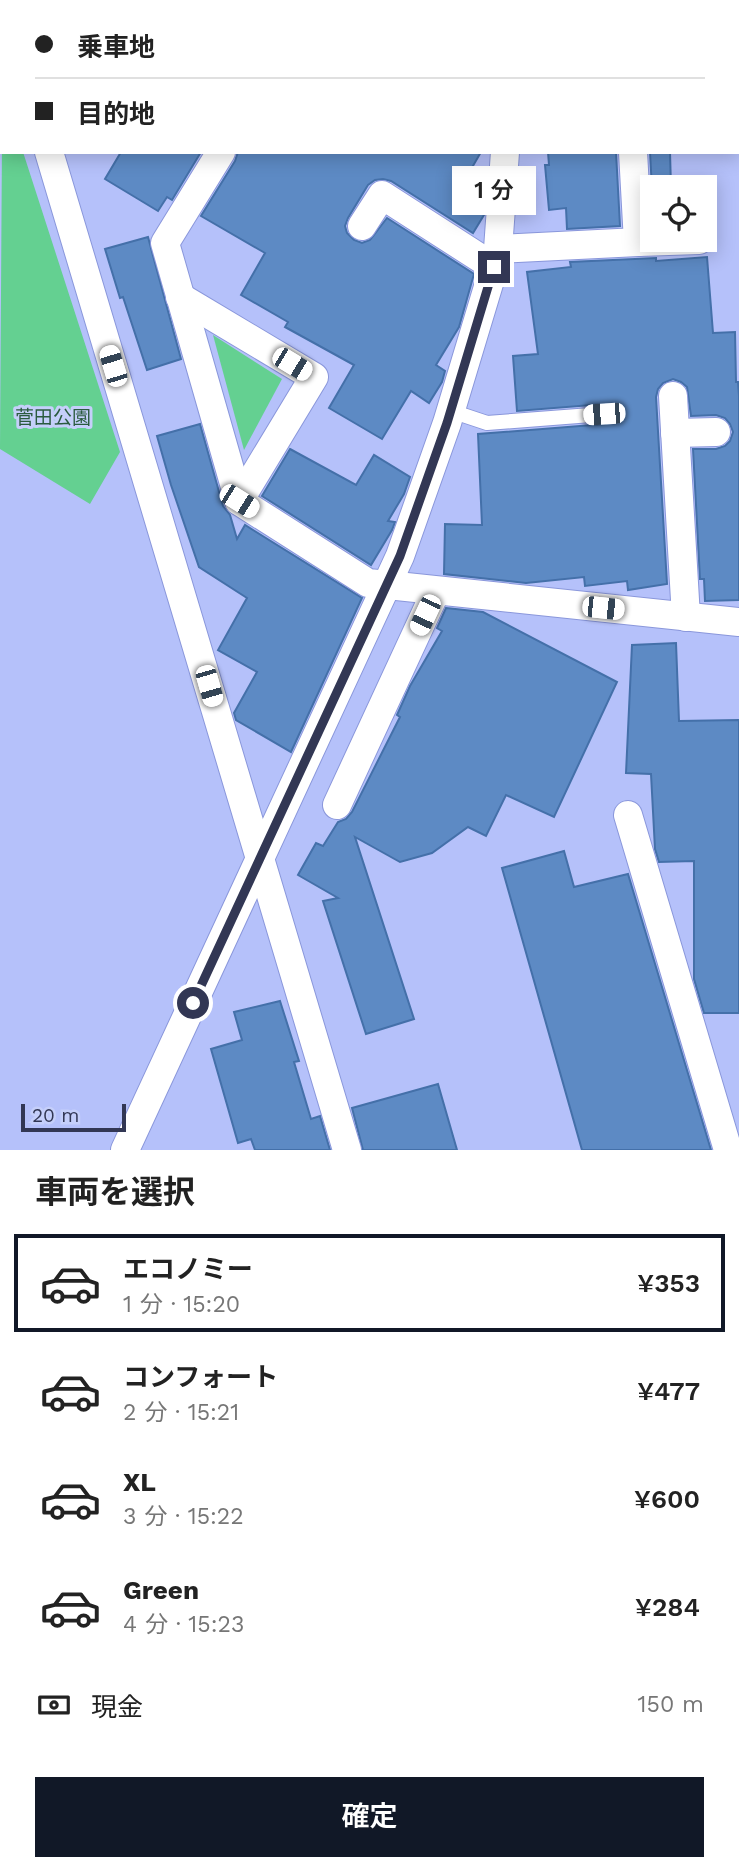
<!DOCTYPE html>
<html lang="ja">
<meta charset="utf-8">
<style>
body{margin:0;font-family:"Work Sans","Noto Sans JP",sans-serif;background:#f6f6f6;color:#222;height:100vh;display:flex;flex-direction:column;font-size:26px;white-space:nowrap}
*{box-sizing:border-box;margin:0}
p{font-size:23px;color:#767676}
.icon{flex:none;width:38px;height:38px;fill:none;stroke:currentColor;stroke-width:2;stroke-linecap:round;stroke-linejoin:round}
.map{position:relative;height:1150px;overflow:hidden}
.side{display:flex;flex-direction:column;background:#fff;flex:1}
.side>*{flex:none}
.top-card{position:absolute;left:0px;top:0px;width:740px;height:154px;box-shadow:0 4px 18px #0003;display:grid;align-content:center;height:154px;padding:0 35px;background:#fff}
.tools{position:absolute;left:640px;top:175px;display:grid;gap:14px}
.tools a{display:grid;place-items:center;width:77px;height:77px;border-radius:0px;background:#fff;box-shadow:0 4px 18px #0003;font-size:35px}
.scale{position:absolute;left:21px;bottom:18px;width:105px;box-sizing:border-box;padding-left:7px;border:4px solid #323754;border-top:0;font-size:19px;line-height:24px;white-space:nowrap;color:#323754;-webkit-text-stroke:5px #c5cffa;paint-order:stroke}
.end{position:absolute;width:32px;height:32px;margin:-16px;border:9px solid #323754;background:#fff;box-shadow:0 0 0 4px #fff}
.from{border-radius:50%}
.bubble{position:absolute;height:49px;border-radius:0px;background:#fff;box-shadow:0 4px 18px #0003;font-size:23px;font-weight:600;line-height:49px;text-align:center}
.car{position:absolute;width:21px;height:42px;margin:-21px -10px;border-radius:9px;box-shadow:0 0 5px 2px #0007;background:linear-gradient(#fff 24%,#345 0 40%,#fff 0 76%,#345 0 86%,#fff 0)}
.top-card b{display:flex;align-items:center;gap:24px;height:66px;font-size:26px}
.top-card b+b{border-top:2px solid #e0e0e0}
.top-card i{width:18px;height:18px;background:#222}
ul{padding:0;list-style:none}
li{display:flex;align-items:center;gap:21px;height:98px;margin:0 14px 10px;padding:0 21px;border:4px solid transparent;border-radius:0px}
li div{flex:1}
li b{display:block;font-size:26px}
li em{font-style:normal;font-weight:600}
li.active{border-color:#111827}
li>.icon{width:63px;height:63px;stroke-width:1.5}
h2{padding:0 35px;font-size:32px;line-height:84px}
.pay{display:flex;align-items:center;gap:18px;height:77px;padding:0 35px;font-size:26px}
.pay p{margin-inline-start:auto}
.primary-button{display:flex;gap:14px;margin-top:auto;padding:14px 35px}
.primary-button a{flex:1;height:80px;border-radius:0px;background:#111827;color:#fff;font-size:28px;font-weight:600;line-height:80px;text-align:center}
.map>svg:first-child{display:block}
</style>
<div class="map">
<svg width="739" height="1150" viewBox="0 0 739 1150">
<rect width="100%" height="100%" fill="#b5c1fa"/>
<!-- green -->
<g fill="#64d091">
<polygon points="2,138 2,152 23,152 120,452 90,504 0,449"/>
<polygon points="213,335 282,379 244,450"/>
</g>
<!-- building -->
<g fill="#5d8ac4" stroke="#4470a9" stroke-width="2">
<polygon points="121,152 201,152 172,200 167,197 158,211 105,179"/>
<polygon points="238,152 481,152 470,171 483,170 487,172 484,215 473,233 391,181 383,179 375,180 368,185 348,218 345,226 347,233 354,240 362,243 370,240 387,218 474,274 459,327 436,365 445,371 442,382 429,403 411,391 382,439 329,408 354,365 285,327 288,322 241,295 265,253 201,216 235,161"/>
<polygon points="548,152 616,152 620,226 567,229 566,208 549,210 545,165 549,165"/>
<polygon points="650,152 670,152 671,187 653,187 653,208"/>
<polygon points="148,237 181,359 147,370 123,297 120,298 105,249"/>
<polygon points="707,257 713,333 735,332 736,382 738,382 739,396 739,600 705,601 704,579 700,579 693,449 716,449 725,446 730,441 733,432 730,424 725,418 716,415 691,416 687,387 681,382 673,379 663,383 658,389 656,397 667,584 628,590 627,581 585,586 584,577 526,583 444,574 445,524 482,525 478,434 605,424 613,418 612,409 604,404 517,411 513,356 538,354 527,272 571,267 570,262 656,258 656,261"/>
<polygon points="200,424 223,506 230,515 237,539 245,525 362,598 291,752 236,720 234,713 257,672 218,650 247,598 199,567 171,485 157,436"/>
<polygon points="290,449 356,485 374,455 410,477 404,494 388,521 395,522 392,530 371,565 262,496"/>
<polygon points="446,608 483,612 617,682 554,817 506,795 486,836 468,827 432,853 400,862 355,837 414,1019 366,1034 323,901 338,898 298,875 316,843 323,846 338,822 346,819 352,812 400,717 397,715 410,686 442,631 437,628"/>
<polygon points="676,643 679,721 739,720 739,1013 704,1013 694,979 694,861 659,862 655,849 651,774 626,773 632,645"/>
<polygon points="564,851 574,887 628,874 711,1150 582,1150 502,868"/>
<polygon points="280,1001 299,1061 294,1062 311,1119 320,1116 330,1150 255,1150 251,1139 238,1143 211,1049 242,1040 234,1012"/>
<polygon points="438,1084 457,1150 363,1150 352,1108"/>
</g>
<g fill="none" stroke-linecap="round" stroke-linejoin="round">
<defs>
<polyline id="service" points="451,411 487,423 604,414"/>
<g id="minor">
<polyline points="4,0 5,2"/>
<polyline points="111,0 113,2"/>
<polyline points="60,2 61,0"/>
<polyline points="516,2 516,0"/>
<polyline points="738,21 739,21"/>
<polyline points="0,95 2,92"/>
<polyline points="49,152 347,1150"/>
<polyline points="221,152 165,243 239,501 368,583 739,622"/>
<polyline points="362,226 382,195 494,267"/>
<polyline points="638,242 699,240"/>
<polyline points="498,249 638,242 633,152"/>
<polyline points="180,297 314,377 239,501"/>
<polyline points="673,396 686,617"/>
<polyline points="675,433 716,432"/>
<polyline points="337,805 436,591"/>
<polyline points="628,815 728,1150"/>
<polyline points="125,1150 400,556 447,423 494,267 498,249 505,152"/>
</g>
</defs>
<!-- service casing -->
<use href="#service" stroke="#8a97db" stroke-width="16"/>
<!-- minor casing -->
<use href="#minor" stroke="#8a97db" stroke-width="30"/>
<!-- service -->
<use href="#service" stroke="#fff" stroke-width="14"/>
<!-- minor -->
<use href="#minor" stroke="#fff" stroke-width="28"/>
</g>
<g fill="none" stroke-linecap="round" stroke-linejoin="round">
<!-- route -->
<polyline stroke="#323754" stroke-width="9" points="193,1003 400,556 447,423 494,267"/>
</g>
<g text-anchor="middle" dominant-baseline="central" stroke-width="6" stroke-linejoin="round" paint-order="stroke">
<!-- park labels -->
<g font-size="19" fill="#2a5b3e" stroke="#c5cffa">
<text x="53" y="417">菅田公園</text>
</g>
</g>
</svg>
<div class="tools">
<a><svg class="icon" aria-label="locate" viewBox="0 0 24 24"><circle cx="12" cy="12" r="6"/><path d="M12 2v4M12 18v4M2 12h4M18 12h4"/></svg></a>
</div>
<div class="scale">20 m</div>
<i class="end from" style="left:193px;top:1003px"></i>
<i class="end" style="left:494px;top:267px"></i>
<div class="bubble" style="left:452px;top:166px;width:84px">1 分</div>
<i class="car" style="left:292px;top:364px;rotate:121deg"></i>
<i class="car" style="left:113px;top:366px;rotate:343deg"></i>
<i class="car" style="left:604px;top:414px;rotate:266deg"></i>
<i class="car" style="left:239px;top:501px;rotate:122deg"></i>
<i class="car" style="left:603px;top:608px;rotate:96deg"></i>
<i class="car" style="left:425px;top:615px;rotate:205deg"></i>
<i class="car" style="left:209px;top:686px;rotate:164deg"></i>
<div class="top-card">
<b><i class="from"></i>乗車地</b>
<b><i></i>目的地</b>
</div>
</div>
<section class="side">
<h2>車両を選択</h2>
<ul>
<li class="active"><svg class="icon" aria-label="car" viewBox="0 0 24 24"><path d="M5 17H2v-5l4-1 3-4h7l3 4 3 1v5h-3M9 17h6M6 11h13"/><circle cx="7" cy="17" r="2"/><circle cx="17" cy="17" r="2"/></svg><div><b>エコノミー</b><p>1 分 · 15:20</p></div><em>¥353</em></li>
<li><svg class="icon" aria-label="car" viewBox="0 0 24 24"><path d="M5 17H2v-5l4-1 3-4h7l3 4 3 1v5h-3M9 17h6M6 11h13"/><circle cx="7" cy="17" r="2"/><circle cx="17" cy="17" r="2"/></svg><div><b>コンフォート</b><p>2 分 · 15:21</p></div><em>¥477</em></li>
<li><svg class="icon" aria-label="car" viewBox="0 0 24 24"><path d="M5 17H2v-5l4-1 3-4h7l3 4 3 1v5h-3M9 17h6M6 11h13"/><circle cx="7" cy="17" r="2"/><circle cx="17" cy="17" r="2"/></svg><div><b>XL</b><p>3 分 · 15:22</p></div><em>¥600</em></li>
<li><svg class="icon" aria-label="car" viewBox="0 0 24 24"><path d="M5 17H2v-5l4-1 3-4h7l3 4 3 1v5h-3M9 17h6M6 11h13"/><circle cx="7" cy="17" r="2"/><circle cx="17" cy="17" r="2"/></svg><div><b>Green</b><p>4 分 · 15:23</p></div><em>¥284</em></li>
</ul>
<div class="pay"><svg class="icon" aria-label="cash" viewBox="0 0 24 24"><path d="M3 7h18v10H3z"/><circle cx="12" cy="12" r="2"/></svg>現金<p>150 m</p></div>
<div class="primary-button"><a>確定</a></div>
</section>
